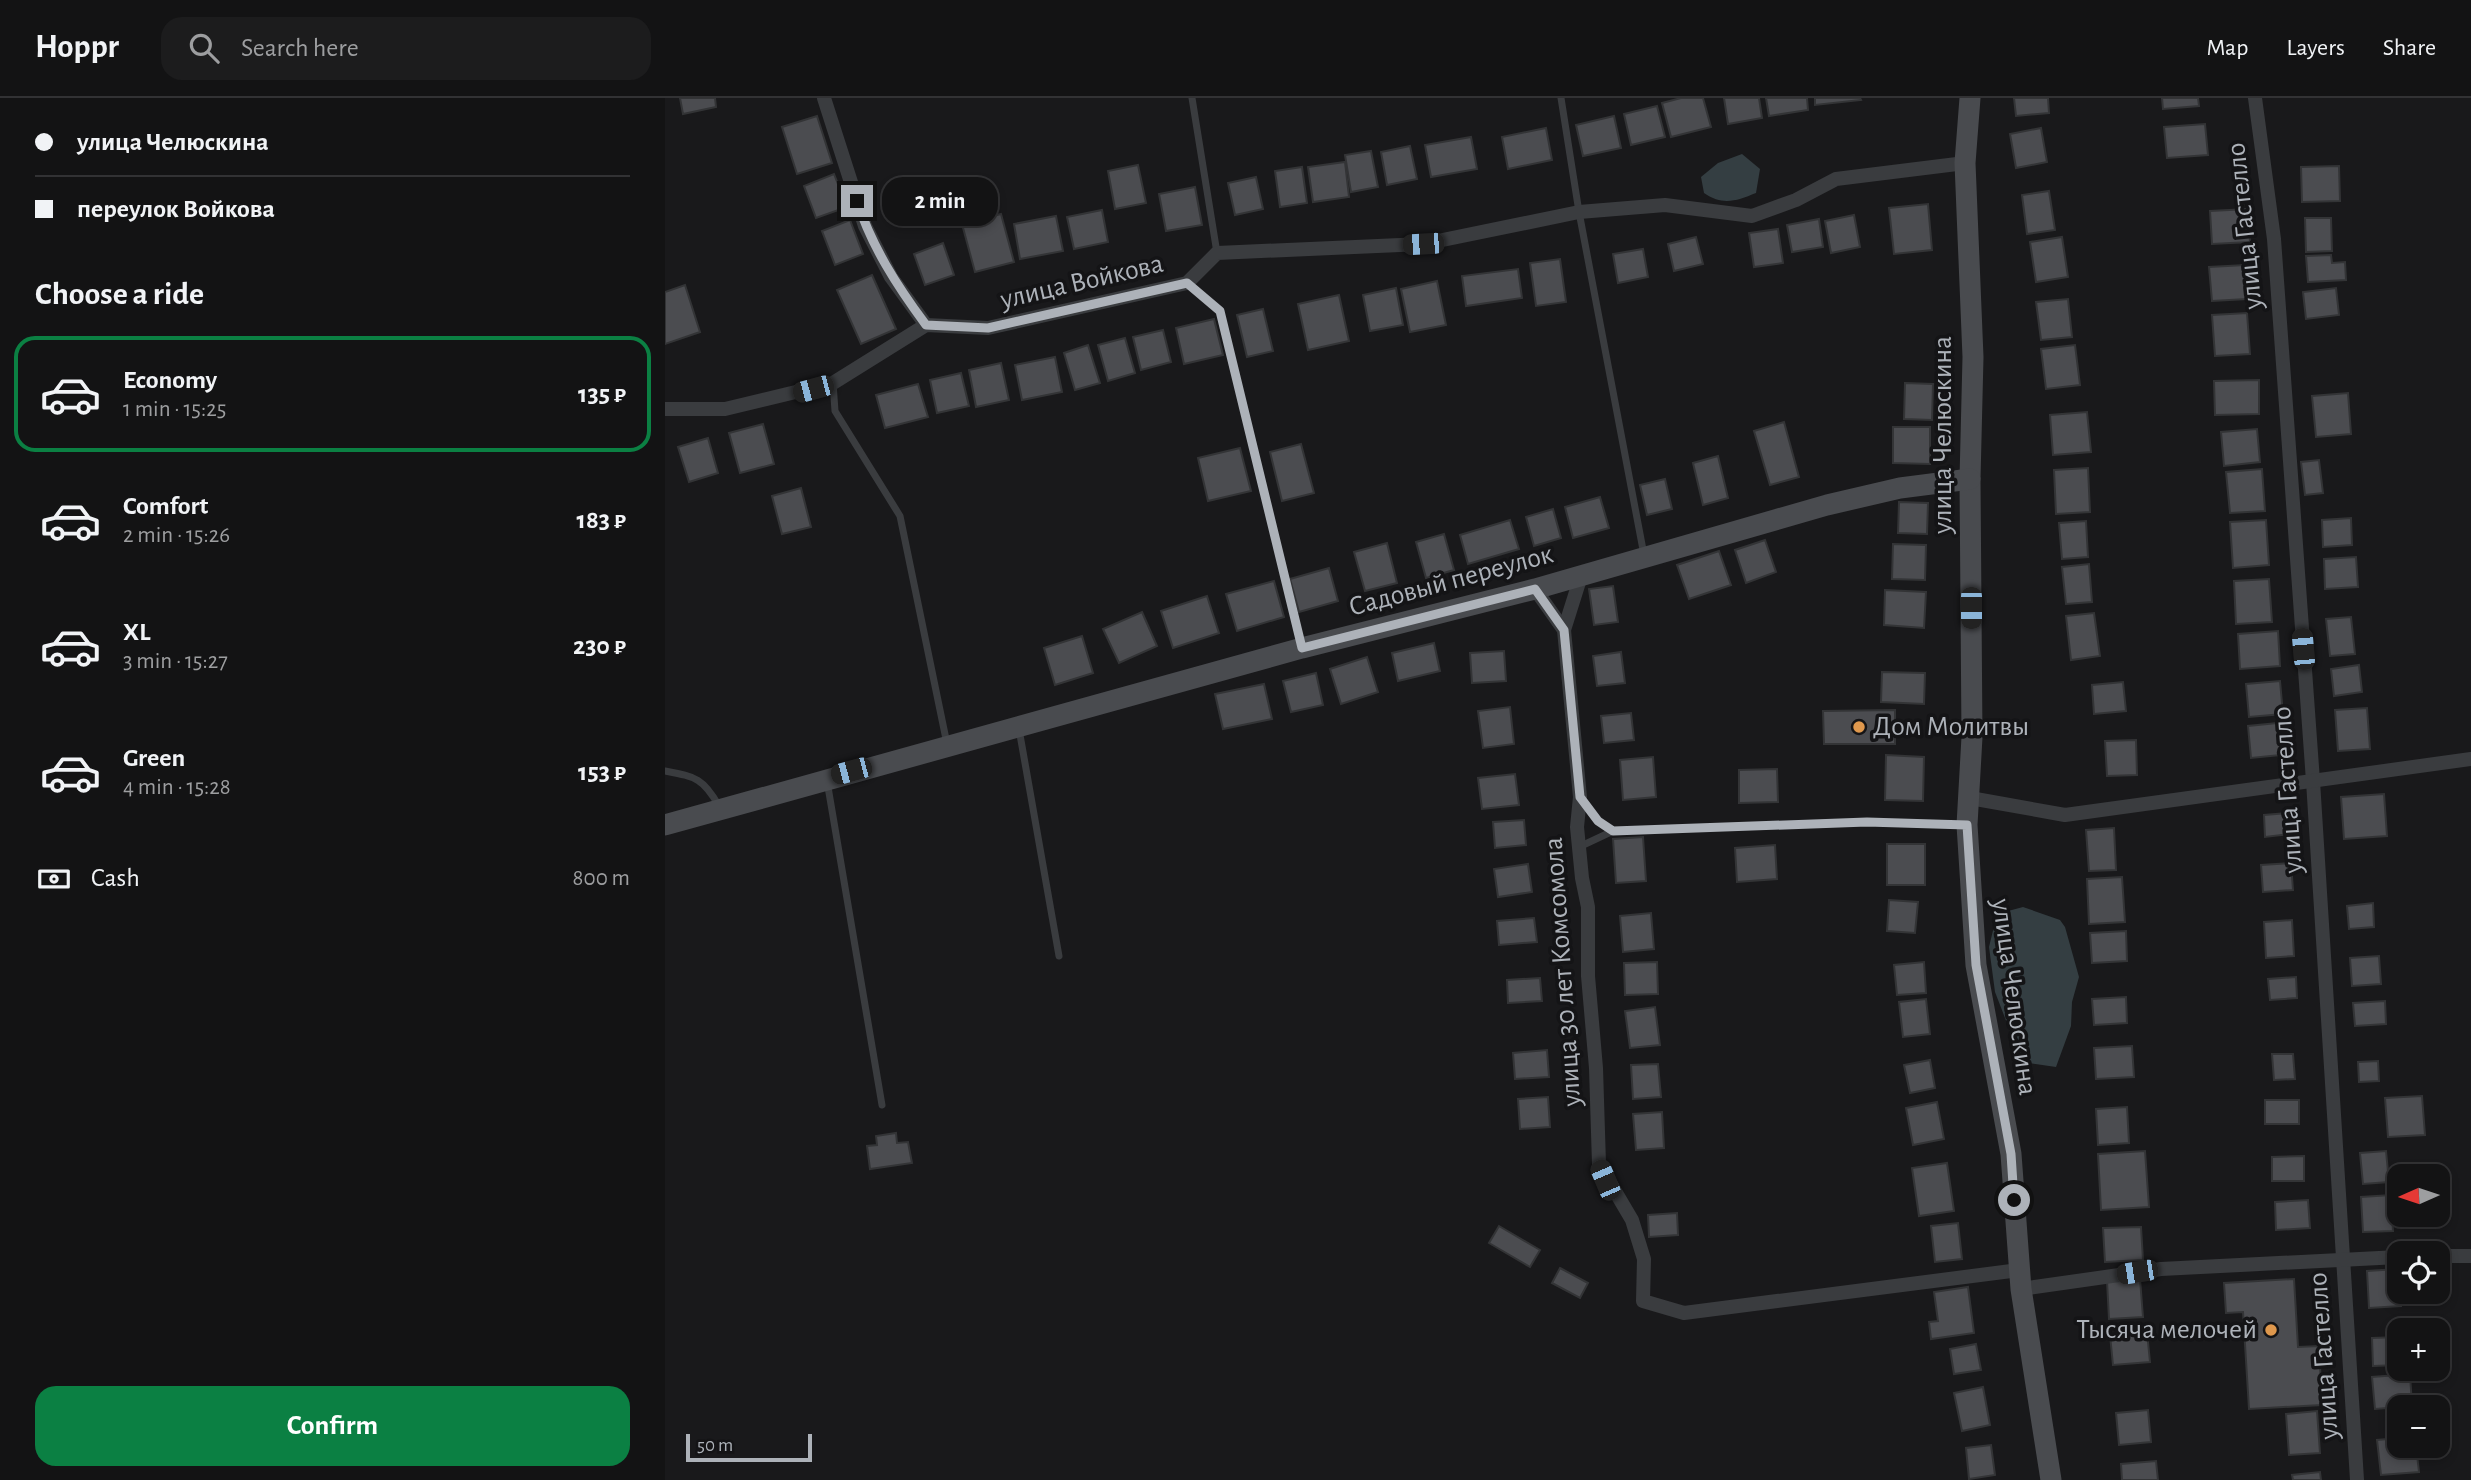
<!DOCTYPE html>
<meta charset="utf-8">
<style>
body{margin:0;font-family:"Alegreya Sans",sans-serif;background:#1c1c1d;color:#f1f3f6;height:100vh;display:flex;flex-direction:column;font-size:26px;white-space:nowrap}
*{box-sizing:border-box;margin:0}
p{font-size:23px;color:#9d9ea0}
.icon{flex:none;width:38px;height:38px;fill:none;stroke:currentColor;stroke-width:2;stroke-linecap:round;stroke-linejoin:round}
.map{position:relative;flex:1;overflow:hidden}
.drawer{display:flex;flex-direction:column;background:#131314;width:665px}
.drawer>*{flex:none}
.top-card{display:grid;align-content:center;height:154px;padding:0 35px;background:#131314}
.needle{width:46px;rotate:267deg}
.buttons{position:absolute;left:1722px;top:1066px;display:grid;gap:14px}
.buttons a{display:grid;place-items:center;width:63px;height:63px;border-radius:14px;background:#131314;box-shadow:0 4px 10px #0003,0 0 0 2px #323234;font-size:35px}
.scale{position:absolute;left:21px;bottom:18px;width:126px;box-sizing:border-box;padding-left:7px;border:4px solid #adb2b9;border-top:0;font-size:19px;line-height:24px;white-space:nowrap;color:#adb2b9;-webkit-text-stroke:5px #141416;paint-order:stroke}
.end{position:absolute;width:32px;height:32px;margin:-16px;border:9px solid #adb2b9;background:#111;box-shadow:0 0 0 4px #111}
.from{border-radius:50%}
.bubble{position:absolute;height:49px;border-radius:21px;background:#131314;box-shadow:0 4px 10px #0003,0 0 0 2px #323234;font-size:23px;font-weight:600;line-height:49px;text-align:center}
.car{position:absolute;width:21px;height:42px;margin:-21px -10px;border-radius:9px;box-shadow:0 0 5px 2px #0007;background:linear-gradient(#222 24%,#8ab4d8 0 40%,#222 0 76%,#8ab4d8 0 86%,#222 0)}
.top-card b{display:flex;align-items:center;gap:24px;height:66px;font-size:26px}
.top-card b+b{border-top:2px solid #323234}
.top-card i{width:18px;height:18px;background:#f1f3f6}
ul{padding:0;list-style:none}
li{display:flex;align-items:center;gap:21px;height:116px;margin:0 14px 10px;padding:0 21px;border:4px solid transparent;border-radius:21px}
li div{flex:1}
li b{display:block;font-size:26px}
li em{font-style:normal;font-weight:600}
li.selected{border-color:#0b8043}
li>.icon{width:63px;height:63px;stroke-width:1.5}
h2{padding:0 35px;font-size:32px;line-height:84px}
.pay{display:flex;align-items:center;gap:18px;height:77px;padding:0 35px;font-size:26px}
.pay p{margin-inline-start:auto}
.primary-button{display:flex;gap:14px;margin-top:auto;padding:14px 35px}
.primary-button a{flex:1;height:80px;border-radius:21px;background:#0b8043;color:#fff;font-size:28px;font-weight:600;line-height:80px;text-align:center}
header{display:flex;align-items:center;gap:42px;box-sizing:border-box;height:98px;padding:0 35px;background:#131314;border-bottom:2px solid #323234}
header strong{font-size:33px}
nav{display:flex;gap:38px;margin-inline-start:auto;font-size:24px}
.search{width:490px;height:63px;background:#1c1c1d;display:flex;align-items:center;gap:18px;box-sizing:border-box;padding:0 24px;border-radius:21px;color:#9d9ea0;font-size:26px}
main{display:flex;flex:1;min-height:0}
.map>svg:first-child{display:block}
</style>
<header>
<strong>Hoppr</strong>
<div class="search"><svg class="icon" aria-label="search" viewBox="0 0 24 24"><circle cx="10" cy="10" r="6"/><path d="M15 15l6 6"/></svg>Search here</div>
<nav><a>Map</a><a>Layers</a><a>Share</a></nav>
</header>
<main>
<section class="drawer">
<div class="top-card">
<b><i class="from"></i>улица Челюскина</b>
<b><i></i>переулок Войкова</b>
</div>
<h2>Choose a ride</h2>
<ul>
<li class="selected"><svg class="icon" aria-label="car" viewBox="0 0 24 24"><path d="M5 17H2v-5l4-1 3-4h7l3 4 3 1v5h-3M9 17h6M6 11h13"/><circle cx="7" cy="17" r="2"/><circle cx="17" cy="17" r="2"/></svg><div><b>Economy</b><p>1 min · 15:25</p></div><em>135 ₽</em></li>
<li><svg class="icon" aria-label="car" viewBox="0 0 24 24"><path d="M5 17H2v-5l4-1 3-4h7l3 4 3 1v5h-3M9 17h6M6 11h13"/><circle cx="7" cy="17" r="2"/><circle cx="17" cy="17" r="2"/></svg><div><b>Comfort</b><p>2 min · 15:26</p></div><em>183 ₽</em></li>
<li><svg class="icon" aria-label="car" viewBox="0 0 24 24"><path d="M5 17H2v-5l4-1 3-4h7l3 4 3 1v5h-3M9 17h6M6 11h13"/><circle cx="7" cy="17" r="2"/><circle cx="17" cy="17" r="2"/></svg><div><b>XL</b><p>3 min · 15:27</p></div><em>230 ₽</em></li>
<li><svg class="icon" aria-label="car" viewBox="0 0 24 24"><path d="M5 17H2v-5l4-1 3-4h7l3 4 3 1v5h-3M9 17h6M6 11h13"/><circle cx="7" cy="17" r="2"/><circle cx="17" cy="17" r="2"/></svg><div><b>Green</b><p>4 min · 15:28</p></div><em>153 ₽</em></li>
</ul>
<div class="pay"><svg class="icon" aria-label="cash" viewBox="0 0 24 24"><path d="M3 7h18v10H3z"/><circle cx="12" cy="12" r="2"/></svg>Cash<p>800 m</p></div>
<div class="primary-button"><a>Confirm</a></div>
</section>
<div class="map">
<svg width="1806" height="1382" viewBox="0 0 1806 1382">
<rect width="100%" height="100%" fill="#19191b"/>
<!-- water -->
<g fill="#343e42">
<path d="M1077,56L1095,71L1091,95C1071,103 1058,108 1039,95L1036,79L1053,65Z"/>
<polygon points="1358,809 1395,822 1400,829 1414,879 1407,904 1406,928 1391,969 1357,964 1330,894 1324,849 1332,816"/>
</g>
<!-- building -->
<g fill="#4b4c50" stroke="#333436" stroke-width="2">
<polygon points="15,0 50,0 51,9 18,16"/>
<polygon points="1016,0 1038,0 1046,29 1006,39 997,5"/>
<polygon points="1059,0 1094,0 1097,20 1063,26"/>
<polygon points="1101,0 1142,0 1143,12 1104,18"/>
<polygon points="1150,0 1195,0 1196,2 1150,7"/>
<polygon points="1349,0 1383,0 1384,15 1351,18"/>
<polygon points="1497,0 1533,0 1534,8 1498,11"/>
<polygon points="992,8 1000,39 966,47 959,16"/>
<polygon points="152,18 167,65 132,76 117,29"/>
<polygon points="949,18 956,50 918,58 911,27"/>
<polygon points="1540,26 1543,57 1502,60 1499,29"/>
<polygon points="881,30 887,62 843,71 837,39"/>
<polygon points="1376,30 1382,64 1351,70 1345,36"/>
<polygon points="806,39 812,71 766,79 760,47"/>
<polygon points="745,48 752,81 722,87 716,54"/>
<polygon points="706,53 713,89 686,94 680,57"/>
<polygon points="680,64 684,99 648,104 643,69"/>
<polygon points="473,67 481,105 450,111 443,73"/>
<polygon points="1674,68 1675,103 1637,104 1636,69"/>
<polygon points="637,69 642,105 615,109 610,73"/>
<polygon points="169,76 182,109 151,120 139,88"/>
<polygon points="591,79 598,111 570,117 563,85"/>
<polygon points="530,89 537,127 501,133 494,96"/>
<polygon points="1384,93 1390,132 1362,136 1357,97"/>
<polygon points="1263,106 1267,152 1229,156 1224,110"/>
<polygon points="1583,111 1585,144 1547,146 1545,113"/>
<polygon points="437,112 443,144 409,151 402,119"/>
<polygon points="336,116 349,164 310,174 297,126"/>
<polygon points="1189,117 1195,149 1166,155 1160,123"/>
<polygon points="391,118 398,153 355,161 349,126"/>
<polygon points="1640,120 1666,120 1667,153 1641,154"/>
<polygon points="1154,121 1158,149 1127,154 1122,127"/>
<polygon points="185,122 198,156 170,167 157,133"/>
<polygon points="1113,131 1118,165 1089,169 1084,135"/>
<polygon points="1031,139 1038,166 1009,173 1003,146"/>
<polygon points="1397,139 1403,179 1371,184 1365,144"/>
<polygon points="278,145 289,177 260,187 249,156"/>
<polygon points="978,151 983,179 953,185 948,156"/>
<polygon points="1666,157 1667,165 1680,164 1681,182 1643,184 1641,158"/>
<polygon points="895,161 901,204 871,208 865,165"/>
<polygon points="1580,167 1582,201 1547,203 1544,169"/>
<polygon points="853,171 857,200 801,208 797,178"/>
<polygon points="207,177 231,231 196,246 172,192"/>
<polygon points="772,183 781,227 745,234 736,191"/>
<polygon points="20,187 35,234 0,246 0,194"/>
<polygon points="731,190 738,227 705,233 698,197"/>
<polygon points="1671,190 1674,217 1641,221 1638,194"/>
<polygon points="674,197 684,243 643,252 633,206"/>
<polygon points="1403,201 1407,239 1376,242 1371,204"/>
<polygon points="598,211 608,253 582,259 572,217"/>
<polygon points="1582,215 1585,256 1550,258 1547,217"/>
<polygon points="549,221 558,257 519,266 511,230"/>
<polygon points="498,232 506,264 476,272 468,239"/>
<polygon points="460,240 470,275 443,283 433,247"/>
<polygon points="423,247 435,285 410,292 399,255"/>
<polygon points="1410,247 1415,287 1381,291 1376,251"/>
<polygon points="390,259 397,294 357,302 350,267"/>
<polygon points="336,265 344,302 311,309 304,272"/>
<polygon points="296,275 304,308 272,315 265,282"/>
<polygon points="1594,282 1594,316 1550,317 1549,283"/>
<polygon points="1240,285 1268,286 1267,322 1239,321"/>
<polygon points="253,286 263,319 220,330 211,297"/>
<polygon points="1683,295 1686,336 1651,339 1647,298"/>
<polygon points="1422,314 1426,354 1388,357 1385,317"/>
<polygon points="1119,324 1134,379 1105,387 1089,333"/>
<polygon points="98,326 109,366 75,375 64,335"/>
<polygon points="1228,329 1265,329 1265,366 1228,365"/>
<polygon points="1592,331 1595,364 1559,368 1556,334"/>
<polygon points="43,340 53,375 24,384 13,349"/>
<polygon points="636,346 649,395 617,403 605,354"/>
<polygon points="575,350 586,393 543,403 533,360"/>
<polygon points="1053,358 1063,400 1038,407 1028,365"/>
<polygon points="1654,362 1658,395 1640,397 1636,364"/>
<polygon points="1423,370 1425,414 1391,416 1389,372"/>
<polygon points="1597,371 1600,413 1565,415 1561,374"/>
<polygon points="1000,381 1007,411 982,417 975,387"/>
<polygon points="136,390 146,429 117,436 107,398"/>
<polygon points="935,399 944,430 908,440 900,409"/>
<polygon points="1234,404 1263,405 1262,436 1233,435"/>
<polygon points="888,411 896,440 869,448 861,419"/>
<polygon points="1686,420 1687,447 1658,449 1657,422"/>
<polygon points="845,422 854,451 803,466 795,437"/>
<polygon points="1601,422 1604,467 1568,470 1565,424"/>
<polygon points="1421,423 1423,459 1397,461 1394,425"/>
<polygon points="779,436 789,472 761,480 751,444"/>
<polygon points="1100,442 1111,474 1081,485 1070,452"/>
<polygon points="722,445 732,485 700,493 689,454"/>
<polygon points="1228,446 1261,447 1260,482 1227,481"/>
<polygon points="1054,453 1066,487 1024,501 1012,467"/>
<polygon points="1691,459 1693,489 1660,491 1659,461"/>
<polygon points="1424,466 1427,504 1401,506 1397,469"/>
<polygon points="664,470 673,503 634,514 625,481"/>
<polygon points="1604,481 1607,524 1571,526 1569,483"/>
<polygon points="609,483 619,519 572,533 561,496"/>
<polygon points="948,488 953,524 929,527 924,491"/>
<polygon points="1220,492 1261,494 1259,530 1219,527"/>
<polygon points="542,498 554,535 508,550 496,513"/>
<polygon points="477,514 492,548 454,565 438,531"/>
<polygon points="1429,515 1435,558 1406,562 1401,518"/>
<polygon points="1686,519 1690,556 1665,558 1661,521"/>
<polygon points="1613,533 1615,568 1575,571 1573,536"/>
<polygon points="417,538 428,575 390,587 379,550"/>
<polygon points="769,545 775,573 733,583 727,555"/>
<polygon points="839,553 841,583 807,585 805,555"/>
<polygon points="956,554 960,585 932,588 928,558"/>
<polygon points="702,559 713,594 676,606 665,571"/>
<polygon points="1694,567 1697,594 1669,598 1666,571"/>
<polygon points="1217,574 1260,575 1259,606 1216,604"/>
<polygon points="651,575 658,607 626,614 618,583"/>
<polygon points="1615,583 1618,616 1584,619 1581,586"/>
<polygon points="1458,584 1461,613 1429,616 1427,587"/>
<polygon points="599,586 607,621 558,631 550,596"/>
<polygon points="845,609 849,646 818,650 813,613"/>
<polygon points="1702,610 1705,651 1673,653 1670,612"/>
<polygon points="1230,612 1230,646 1159,646 1158,613"/>
<polygon points="966,615 969,642 939,645 936,618"/>
<polygon points="1622,624 1626,656 1586,660 1583,628"/>
<polygon points="1471,642 1472,677 1442,678 1440,643"/>
<polygon points="1221,657 1259,659 1258,703 1220,702"/>
<polygon points="988,659 991,699 958,702 955,662"/>
<polygon points="1112,671 1113,704 1074,705 1074,672"/>
<polygon points="850,676 854,707 817,711 813,680"/>
<polygon points="1719,696 1722,738 1679,741 1676,699"/>
<polygon points="1624,715 1625,736 1600,739 1599,717"/>
<polygon points="859,722 861,747 830,750 828,724"/>
<polygon points="1449,730 1451,772 1424,773 1421,732"/>
<polygon points="978,739 981,783 951,785 948,741"/>
<rect x="1222" y="746" width="38" height="41"/>
<polygon points="1110,747 1112,781 1072,784 1070,750"/>
<polygon points="1626,765 1628,792 1598,794 1596,767"/>
<polygon points="863,766 867,794 833,799 829,771"/>
<polygon points="1457,779 1460,824 1424,826 1422,781"/>
<polygon points="1224,802 1253,804 1250,835 1222,833"/>
<polygon points="1708,805 1709,829 1684,831 1682,808"/>
<polygon points="986,815 989,851 958,854 955,818"/>
<polygon points="869,820 872,844 834,847 832,823"/>
<polygon points="1627,822 1629,858 1601,860 1599,824"/>
<polygon points="1461,833 1462,863 1427,865 1425,835"/>
<polygon points="1714,858 1716,886 1687,888 1685,860"/>
<polygon points="992,864 993,896 960,897 959,865"/>
<polygon points="1259,864 1261,895 1232,897 1229,867"/>
<polygon points="1631,879 1632,900 1605,902 1603,881"/>
<polygon points="875,880 877,903 843,905 842,882"/>
<polygon points="1461,899 1462,925 1429,927 1427,901"/>
<polygon points="1261,901 1265,936 1238,939 1234,904"/>
<polygon points="1720,903 1721,926 1690,928 1688,905"/>
<polygon points="990,909 995,947 965,950 960,913"/>
<polygon points="1467,948 1469,979 1431,981 1429,950"/>
<polygon points="882,952 884,979 850,981 848,955"/>
<polygon points="1607,956 1628,956 1630,981 1609,982"/>
<polygon points="1265,962 1270,990 1245,995 1239,967"/>
<polygon points="1713,963 1714,983 1694,984 1693,964"/>
<polygon points="993,966 996,999 968,1001 966,967"/>
<polygon points="1757,998 1760,1037 1723,1039 1720,1000"/>
<polygon points="883,999 885,1029 855,1031 853,1001"/>
<rect x="1600" y="1002" width="34" height="24"/>
<polygon points="1272,1004 1279,1041 1248,1047 1241,1010"/>
<polygon points="1462,1009 1464,1045 1433,1047 1431,1011"/>
<polygon points="997,1014 999,1050 971,1052 968,1016"/>
<polygon points="231,1035 232,1045 243,1044 247,1065 205,1071 202,1048 212,1047 211,1038"/>
<polygon points="1480,1053 1484,1109 1436,1112 1433,1056"/>
<polygon points="1721,1053 1724,1084 1698,1086 1695,1055"/>
<polygon points="1639,1058 1639,1083 1607,1083 1607,1059"/>
<polygon points="1282,1065 1289,1113 1254,1118 1247,1070"/>
<polygon points="1726,1097 1728,1133 1698,1134 1696,1099"/>
<polygon points="1643,1102 1645,1130 1611,1132 1610,1104"/>
<polygon points="1012,1115 1013,1137 984,1139 983,1117"/>
<polygon points="1293,1125 1297,1161 1270,1164 1266,1128"/>
<polygon points="834,1128 875,1152 865,1169 824,1145"/>
<polygon points="1476,1129 1478,1162 1440,1164 1438,1130"/>
<polygon points="895,1170 923,1185 915,1200 887,1185"/>
<polygon points="1733,1171 1736,1208 1704,1210 1702,1173"/>
<polygon points="1475,1181 1478,1219 1444,1221 1442,1183"/>
<polygon points="1629,1181 1633,1249 1654,1248 1657,1307 1584,1311 1578,1214 1561,1215 1559,1185"/>
<polygon points="1303,1189 1309,1235 1266,1241 1264,1224 1273,1223 1269,1194"/>
<polygon points="1482,1234 1485,1264 1448,1267 1445,1237"/>
<polygon points="1734,1239 1734,1267 1708,1268 1707,1240"/>
<polygon points="1311,1246 1316,1272 1289,1276 1285,1251"/>
<polygon points="1745,1276 1747,1308 1710,1311 1707,1279"/>
<polygon points="1318,1289 1325,1327 1297,1333 1289,1295"/>
<polygon points="1483,1312 1486,1344 1454,1347 1451,1315"/>
<polygon points="1652,1313 1655,1355 1624,1357 1621,1316"/>
<polygon points="1734,1340 1734,1348 1751,1348 1754,1374 1716,1377 1712,1342"/>
<polygon points="1326,1347 1330,1377 1304,1381 1301,1350"/>
<polygon points="1491,1363 1493,1382 1457,1382 1456,1366"/>
<polygon points="1655,1374 1656,1382 1628,1382 1627,1377"/>
</g>
<g fill="none" stroke-linecap="round" stroke-linejoin="round">
<!-- lane -->
<g stroke="#3a3c3f" stroke-width="7">
<polyline points="527,0 552,155"/>
<polyline points="896,0 914,114 979,457"/>
<polyline points="522,185 555,213 636,546"/>
<polyline points="168,285 170,313 235,418 282,646"/>
<polyline points="354,631 394,858"/>
<path d="M0,673C31,679 38,680 54,708"/>
<polyline points="162,683 217,1007"/>
<polyline points="916,700 933,723 948,733 1202,724 1298,727"/>
<polyline points="914,749 948,733"/>
</g>
<!-- street -->
<g stroke="#3a3c3f" stroke-width="14">
<polyline points="159,0 200,128 226,179 261,227"/>
<polyline points="1590,0 1609,141 1648,683 1692,1382"/>
<polyline points="0,311 60,311 168,285 261,227 323,230 522,185 552,155 758,146 914,114 1000,107 1087,118 1131,102 1171,81 1300,65"/>
<polyline points="870,491 899,532 915,699 912,729 917,780 923,809 923,878 931,970 934,1066 967,1122 979,1161 978,1203 1019,1215 1354,1172"/>
<polyline points="899,532 916,478"/>
<polyline points="1305,700 1400,717 1806,661"/>
<polyline points="1773,1158 1806,1158"/>
<polyline points="1356,1191 1496,1171 1734,1159"/>
</g>
<!-- secondary -->
<g stroke="#494b4f" stroke-width="21">
<polyline points="1305,0 1300,65 1308,259 1305,381 1307,639 1302,727 1311,867 1346,1056 1356,1191 1386,1382"/>
<polyline points="0,727 637,550 870,491 1162,407 1235,390 1305,381"/>
</g>
</g>
<g fill="none" stroke-linecap="round" stroke-linejoin="round">
<!-- route -->
<path stroke="#adb2b9" stroke-width="9" d="M192,103C207,149 232,188 261,227L323,230L522,185L555,213L637,550L870,491L899,532L915,699L933,723L948,733L1202,724L1302,727L1311,867L1346,1056L1349,1102"/>
</g>
<!-- markers -->
<g fill="#df984d" stroke="#141416" stroke-width="2.5">
<circle cx="1194" cy="629" r="7"/>
<circle cx="1606" cy="1232" r="7"/>
</g>
<g text-anchor="middle" dominant-baseline="central" stroke-width="7" stroke-linejoin="round" paint-order="stroke">
<!-- street labels -->
<g font-size="28" fill="#adb2b9" stroke="#141416">
<text transform="translate(1580 128) rotate(-96)">улица Гастелло</text>
<text transform="translate(417 184) rotate(-13)">улица Войкова</text>
<text transform="translate(1278 337) rotate(-90)">улица Челюскина</text>
<text transform="translate(786 483) rotate(-15)">Садовый переулок</text>
<text transform="translate(1623 692) rotate(-94)">улица Гастелло</text>
<text transform="translate(898 874) rotate(-94)">улица 30 лет Комсомола</text>
<text transform="translate(1349 899) rotate(82)">улица Челюскина</text>
<text transform="translate(1659 1258) rotate(-94)">улица Гастелло</text>
</g>
<!-- poi labels -->
<g font-size="28" fill="#adb2b9" stroke="#141416" text-anchor="start">
<text x="1208" y="629">Дом Молитвы</text>
<text x="1592" y="1232" text-anchor="end">Тысяча мелочей</text>
</g>
</g>
</svg>
<div class="buttons">
<a><svg class="needle" viewBox="-14 -14 28 28"><path d="M0-13l5 13h-10z" fill="#e53935"/><path d="M0 13l5-13h-10z" fill="#9d9ea0"/></svg></a>
<a><svg class="icon" aria-label="locate" viewBox="0 0 24 24"><circle cx="12" cy="12" r="6"/><path d="M12 2v4M12 18v4M2 12h4M18 12h4"/></svg></a>
<a>+</a>
<a>−</a>
</div>
<div class="scale">50 m</div>
<i class="end from" style="left:1349px;top:1102px"></i>
<i class="end" style="left:192px;top:103px"></i>
<div class="bubble" style="left:217px;top:79px;width:116px">2 min</div>
<i class="car" style="left:758px;top:146px;rotate:267deg"></i>
<i class="car" style="left:148px;top:291px;rotate:255deg"></i>
<i class="car" style="left:1306px;top:510px;rotate:180deg"></i>
<i class="car" style="left:1638px;top:551px;rotate:355deg"></i>
<i class="car" style="left:186px;top:673px;rotate:255deg"></i>
<i class="car" style="left:940px;top:1082px;rotate:337deg"></i>
<i class="car" style="left:1472px;top:1174px;rotate:261deg"></i>
</div>
</main>
